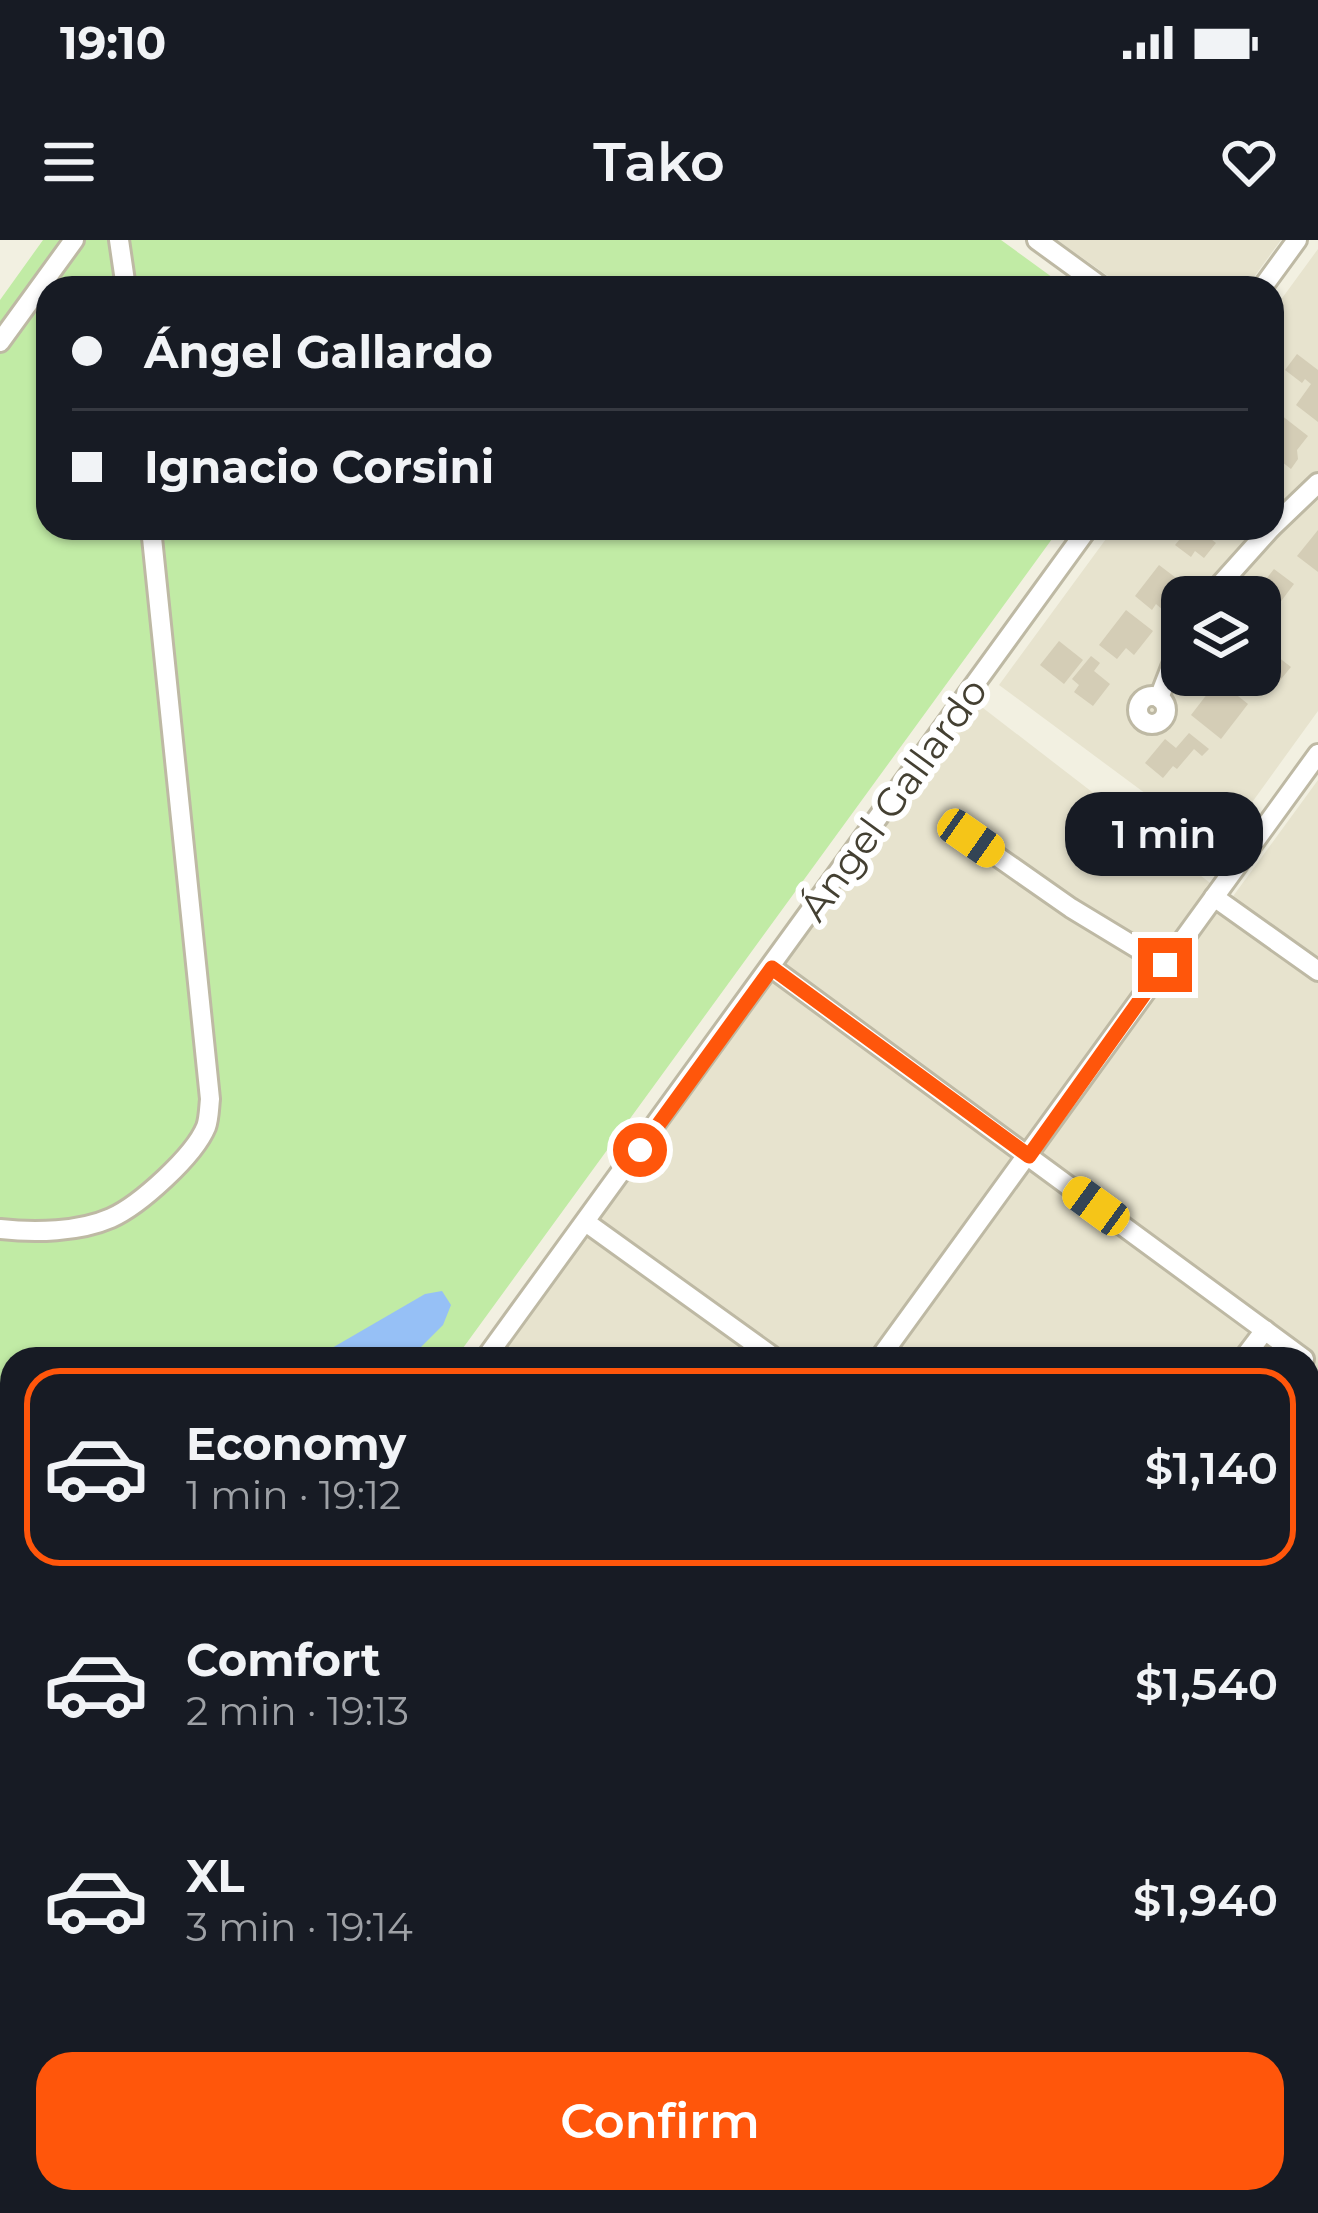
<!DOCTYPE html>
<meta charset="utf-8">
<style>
body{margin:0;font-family:Montserrat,sans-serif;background:#20242c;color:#f1f3f6;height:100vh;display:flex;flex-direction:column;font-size:45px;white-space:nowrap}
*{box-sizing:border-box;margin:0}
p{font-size:39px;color:#9ea1a6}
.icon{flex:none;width:66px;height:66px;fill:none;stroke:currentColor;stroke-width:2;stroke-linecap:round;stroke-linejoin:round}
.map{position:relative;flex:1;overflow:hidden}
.drawer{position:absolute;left:0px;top:1107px;width:1320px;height:867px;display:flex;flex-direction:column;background:#171b24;border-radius:36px 36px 0 0;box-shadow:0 3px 9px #0004}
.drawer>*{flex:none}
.top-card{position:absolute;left:36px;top:36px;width:1248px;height:264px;border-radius:36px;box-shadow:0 3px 9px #0004;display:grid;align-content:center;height:264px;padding:0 36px;background:#171b24}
.tools{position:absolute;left:1161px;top:336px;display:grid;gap:24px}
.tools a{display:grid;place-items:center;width:120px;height:120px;border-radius:24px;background:#171b24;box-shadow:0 3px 9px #0004;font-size:60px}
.end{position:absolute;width:54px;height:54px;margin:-27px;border:15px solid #ff560b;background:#fff;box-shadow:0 0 0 6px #fff}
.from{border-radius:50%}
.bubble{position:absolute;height:84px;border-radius:36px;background:#171b24;box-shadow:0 3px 9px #0004;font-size:39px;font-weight:600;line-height:84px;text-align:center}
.car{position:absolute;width:36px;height:72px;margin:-36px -18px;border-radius:15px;box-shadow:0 0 9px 3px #0007;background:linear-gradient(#f5c518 24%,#345 0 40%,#f5c518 0 76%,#345 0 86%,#f5c518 0)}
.top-card b{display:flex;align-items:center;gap:42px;height:114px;font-size:45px}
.top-card b+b{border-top:3px solid #363941}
.top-card i{width:30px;height:30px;background:#f1f3f6}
ul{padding:21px 0 0;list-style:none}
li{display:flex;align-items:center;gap:36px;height:198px;margin:0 24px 18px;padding:0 12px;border:6px solid transparent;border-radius:36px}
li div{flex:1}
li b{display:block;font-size:45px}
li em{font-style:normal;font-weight:600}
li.current{border-color:#ff560b}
li>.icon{width:108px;height:108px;stroke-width:1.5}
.cta{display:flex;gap:24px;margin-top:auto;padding:24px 36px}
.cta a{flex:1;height:138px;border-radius:36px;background:#ff560b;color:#fff;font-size:48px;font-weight:600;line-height:138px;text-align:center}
.status{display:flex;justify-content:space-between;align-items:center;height:84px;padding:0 60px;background:#171b24;direction:ltr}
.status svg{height:33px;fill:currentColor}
header{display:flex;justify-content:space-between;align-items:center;height:156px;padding:0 36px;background:#171b24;font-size:54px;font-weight:600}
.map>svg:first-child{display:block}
</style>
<div class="status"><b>19:10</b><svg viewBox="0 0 49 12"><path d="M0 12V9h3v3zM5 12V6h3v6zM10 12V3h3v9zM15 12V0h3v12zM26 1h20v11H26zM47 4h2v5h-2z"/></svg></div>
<header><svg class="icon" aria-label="menu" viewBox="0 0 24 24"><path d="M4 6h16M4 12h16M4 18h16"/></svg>Tako<svg class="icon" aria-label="heart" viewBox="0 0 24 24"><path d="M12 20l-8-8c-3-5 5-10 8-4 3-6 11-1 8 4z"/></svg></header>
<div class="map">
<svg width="1318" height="1973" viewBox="0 0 1318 1973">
<rect width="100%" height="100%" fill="#f2f0e1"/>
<!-- residential -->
<g fill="#e7e3ce" fill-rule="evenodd">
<polygon points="1057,0 1281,0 1246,48 1125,48"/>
<path d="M1318,9V471L1219,608L999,445L1114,288H1272V72ZM1182,357H1260V435H1182Z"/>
<polygon points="974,461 1231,659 1318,540 1318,1973 370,1973 355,1962 1308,1962 1308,1119 497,1119"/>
<polygon points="0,1528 12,1530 12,1728 3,1740 12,1746 12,1962 234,1962 226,1973 0,1973"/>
</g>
<!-- green -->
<polygon fill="#c1eba5" points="43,0 1001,0 1067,48 48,48 48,288 1060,288 455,1119 12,1119 12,1496 0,1493 0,60"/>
<!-- water -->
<polygon fill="#96c0f6" points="442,1051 451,1065 443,1085 409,1119 313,1119 425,1054"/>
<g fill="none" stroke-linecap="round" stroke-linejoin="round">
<!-- stream -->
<polyline stroke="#96c0f6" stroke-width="6" points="1307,1973 1318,1958"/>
</g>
<!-- building -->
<g fill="#d4cdb6">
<polygon points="1297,114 1318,130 1318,182 1296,165 1311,144 1305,139 1302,143 1285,130"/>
<polygon points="1281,175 1308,196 1297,210 1298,219 1291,229 1272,214 1272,186"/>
<polygon points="1189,288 1214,288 1207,296 1216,303 1204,318 1195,311 1191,317 1175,305"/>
<polygon points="1318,290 1318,332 1297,316"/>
<polygon points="1159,325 1184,344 1180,349 1185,352 1176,363 1171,360 1163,370 1156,364 1152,370 1135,356"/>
<polygon points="1274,329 1294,344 1264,384 1260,381 1260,357 1252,357"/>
<polygon points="1126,370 1153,391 1134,415 1126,408 1117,419 1099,405"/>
<polygon points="1059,401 1083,420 1064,444 1040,425"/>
<polygon points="1260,403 1291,427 1277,444 1260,432"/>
<polygon points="1091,416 1100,423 1094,431 1110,444 1093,466 1074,452 1079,445 1072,439"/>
<polygon points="1218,440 1248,464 1221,499 1191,475"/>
<polygon points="1189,493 1209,509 1202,516 1194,509 1177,529 1173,526 1163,538 1145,523 1165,499 1176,508"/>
<polygon points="1318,1541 1318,1594 1314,1600 1308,1596 1308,1556"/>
<polygon points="1311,1776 1318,1781 1318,1803 1308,1796"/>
<polygon points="1318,1813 1318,1856 1308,1849 1308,1828"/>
<polygon points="12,1872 12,1913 8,1920 0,1914 0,1881 4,1883"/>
<polygon points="4,1931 12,1936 12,1962 24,1962 20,1968 0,1955 0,1937"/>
<polygon points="61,1962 88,1962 81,1973 45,1973 51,1964 56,1968"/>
<polygon points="130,1962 157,1962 149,1973"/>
<polygon points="172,1962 199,1962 192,1973 182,1973 184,1970"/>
<polygon points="379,1962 410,1962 403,1973 395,1973"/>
<polygon points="689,1962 692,1962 707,1973 685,1973 682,1971"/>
</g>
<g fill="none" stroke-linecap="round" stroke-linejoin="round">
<defs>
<g id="minor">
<polyline points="119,0 126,48"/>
<polyline points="1037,0 1103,48"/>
<polyline points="1262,48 1297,0"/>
<polyline points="0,102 74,0"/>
<polyline points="1272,287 1318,243"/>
<polyline points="1209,357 1271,288"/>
<circle cx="1152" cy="470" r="14"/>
<polyline points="1159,458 1182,399"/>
<polyline points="971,598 1071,668 1165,725"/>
<polyline points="1214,657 1318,731"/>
<polyline points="772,728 1304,1119"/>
<polyline points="587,983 776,1119"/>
<path d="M0,989C35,993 79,992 111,978C140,965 194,916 206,887C209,879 209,868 210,859L151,288"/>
<polyline points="485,1119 1088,288"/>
<polyline points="879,1119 1318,514"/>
<polyline points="1243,1119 1265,1090"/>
<polyline points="1308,1495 1318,1481"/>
<polyline points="1308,1506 1318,1513"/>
<polyline points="0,1515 12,1517"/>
<polyline points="0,1782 12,1767"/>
<polyline points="1308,1896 1318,1903"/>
<polyline points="337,1962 352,1973"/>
<polyline points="862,1962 877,1973"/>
<polyline points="254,1973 262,1962"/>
<polyline points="605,1973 613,1962"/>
</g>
</defs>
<!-- minor casing -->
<use href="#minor" stroke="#beb9a4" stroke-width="24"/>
<!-- minor -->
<use href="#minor" stroke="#fff" stroke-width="18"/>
</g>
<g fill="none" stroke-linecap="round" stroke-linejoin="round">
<!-- route -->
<polyline stroke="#ff560b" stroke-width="15" points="640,910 772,728 1029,916 1165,725"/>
</g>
<g text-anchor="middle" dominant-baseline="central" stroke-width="12" stroke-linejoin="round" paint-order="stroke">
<!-- street labels -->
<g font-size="39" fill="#444032" stroke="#fff">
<text transform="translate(893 559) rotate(-54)">Ángel Gallardo</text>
</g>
</g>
</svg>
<div class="tools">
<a><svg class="icon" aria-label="layers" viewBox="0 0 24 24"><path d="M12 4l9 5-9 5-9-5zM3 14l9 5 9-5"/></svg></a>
</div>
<i class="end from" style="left:640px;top:910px"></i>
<i class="end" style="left:1165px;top:725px"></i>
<div class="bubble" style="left:1065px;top:552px;width:198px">1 min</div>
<i class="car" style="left:971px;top:598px;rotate:125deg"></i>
<i class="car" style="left:1096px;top:966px;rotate:306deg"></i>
<div class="top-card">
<b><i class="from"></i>Ángel Gallardo</b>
<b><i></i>Ignacio Corsini</b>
</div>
<section class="drawer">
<ul>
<li class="current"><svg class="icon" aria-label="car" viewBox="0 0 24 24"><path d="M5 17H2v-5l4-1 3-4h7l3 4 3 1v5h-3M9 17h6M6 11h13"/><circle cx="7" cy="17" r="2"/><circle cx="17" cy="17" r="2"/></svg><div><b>Economy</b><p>1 min · 19:12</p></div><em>$1,140</em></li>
<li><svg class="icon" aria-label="car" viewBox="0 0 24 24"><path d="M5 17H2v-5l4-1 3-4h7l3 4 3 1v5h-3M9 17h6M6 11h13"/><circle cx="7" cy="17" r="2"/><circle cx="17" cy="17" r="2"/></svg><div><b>Comfort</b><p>2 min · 19:13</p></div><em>$1,540</em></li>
<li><svg class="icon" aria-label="car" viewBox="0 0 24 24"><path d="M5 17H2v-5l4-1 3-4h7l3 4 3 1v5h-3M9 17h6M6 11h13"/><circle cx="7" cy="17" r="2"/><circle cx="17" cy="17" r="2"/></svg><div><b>XL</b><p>3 min · 19:14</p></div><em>$1,940</em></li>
</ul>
<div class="cta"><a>Confirm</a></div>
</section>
</div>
